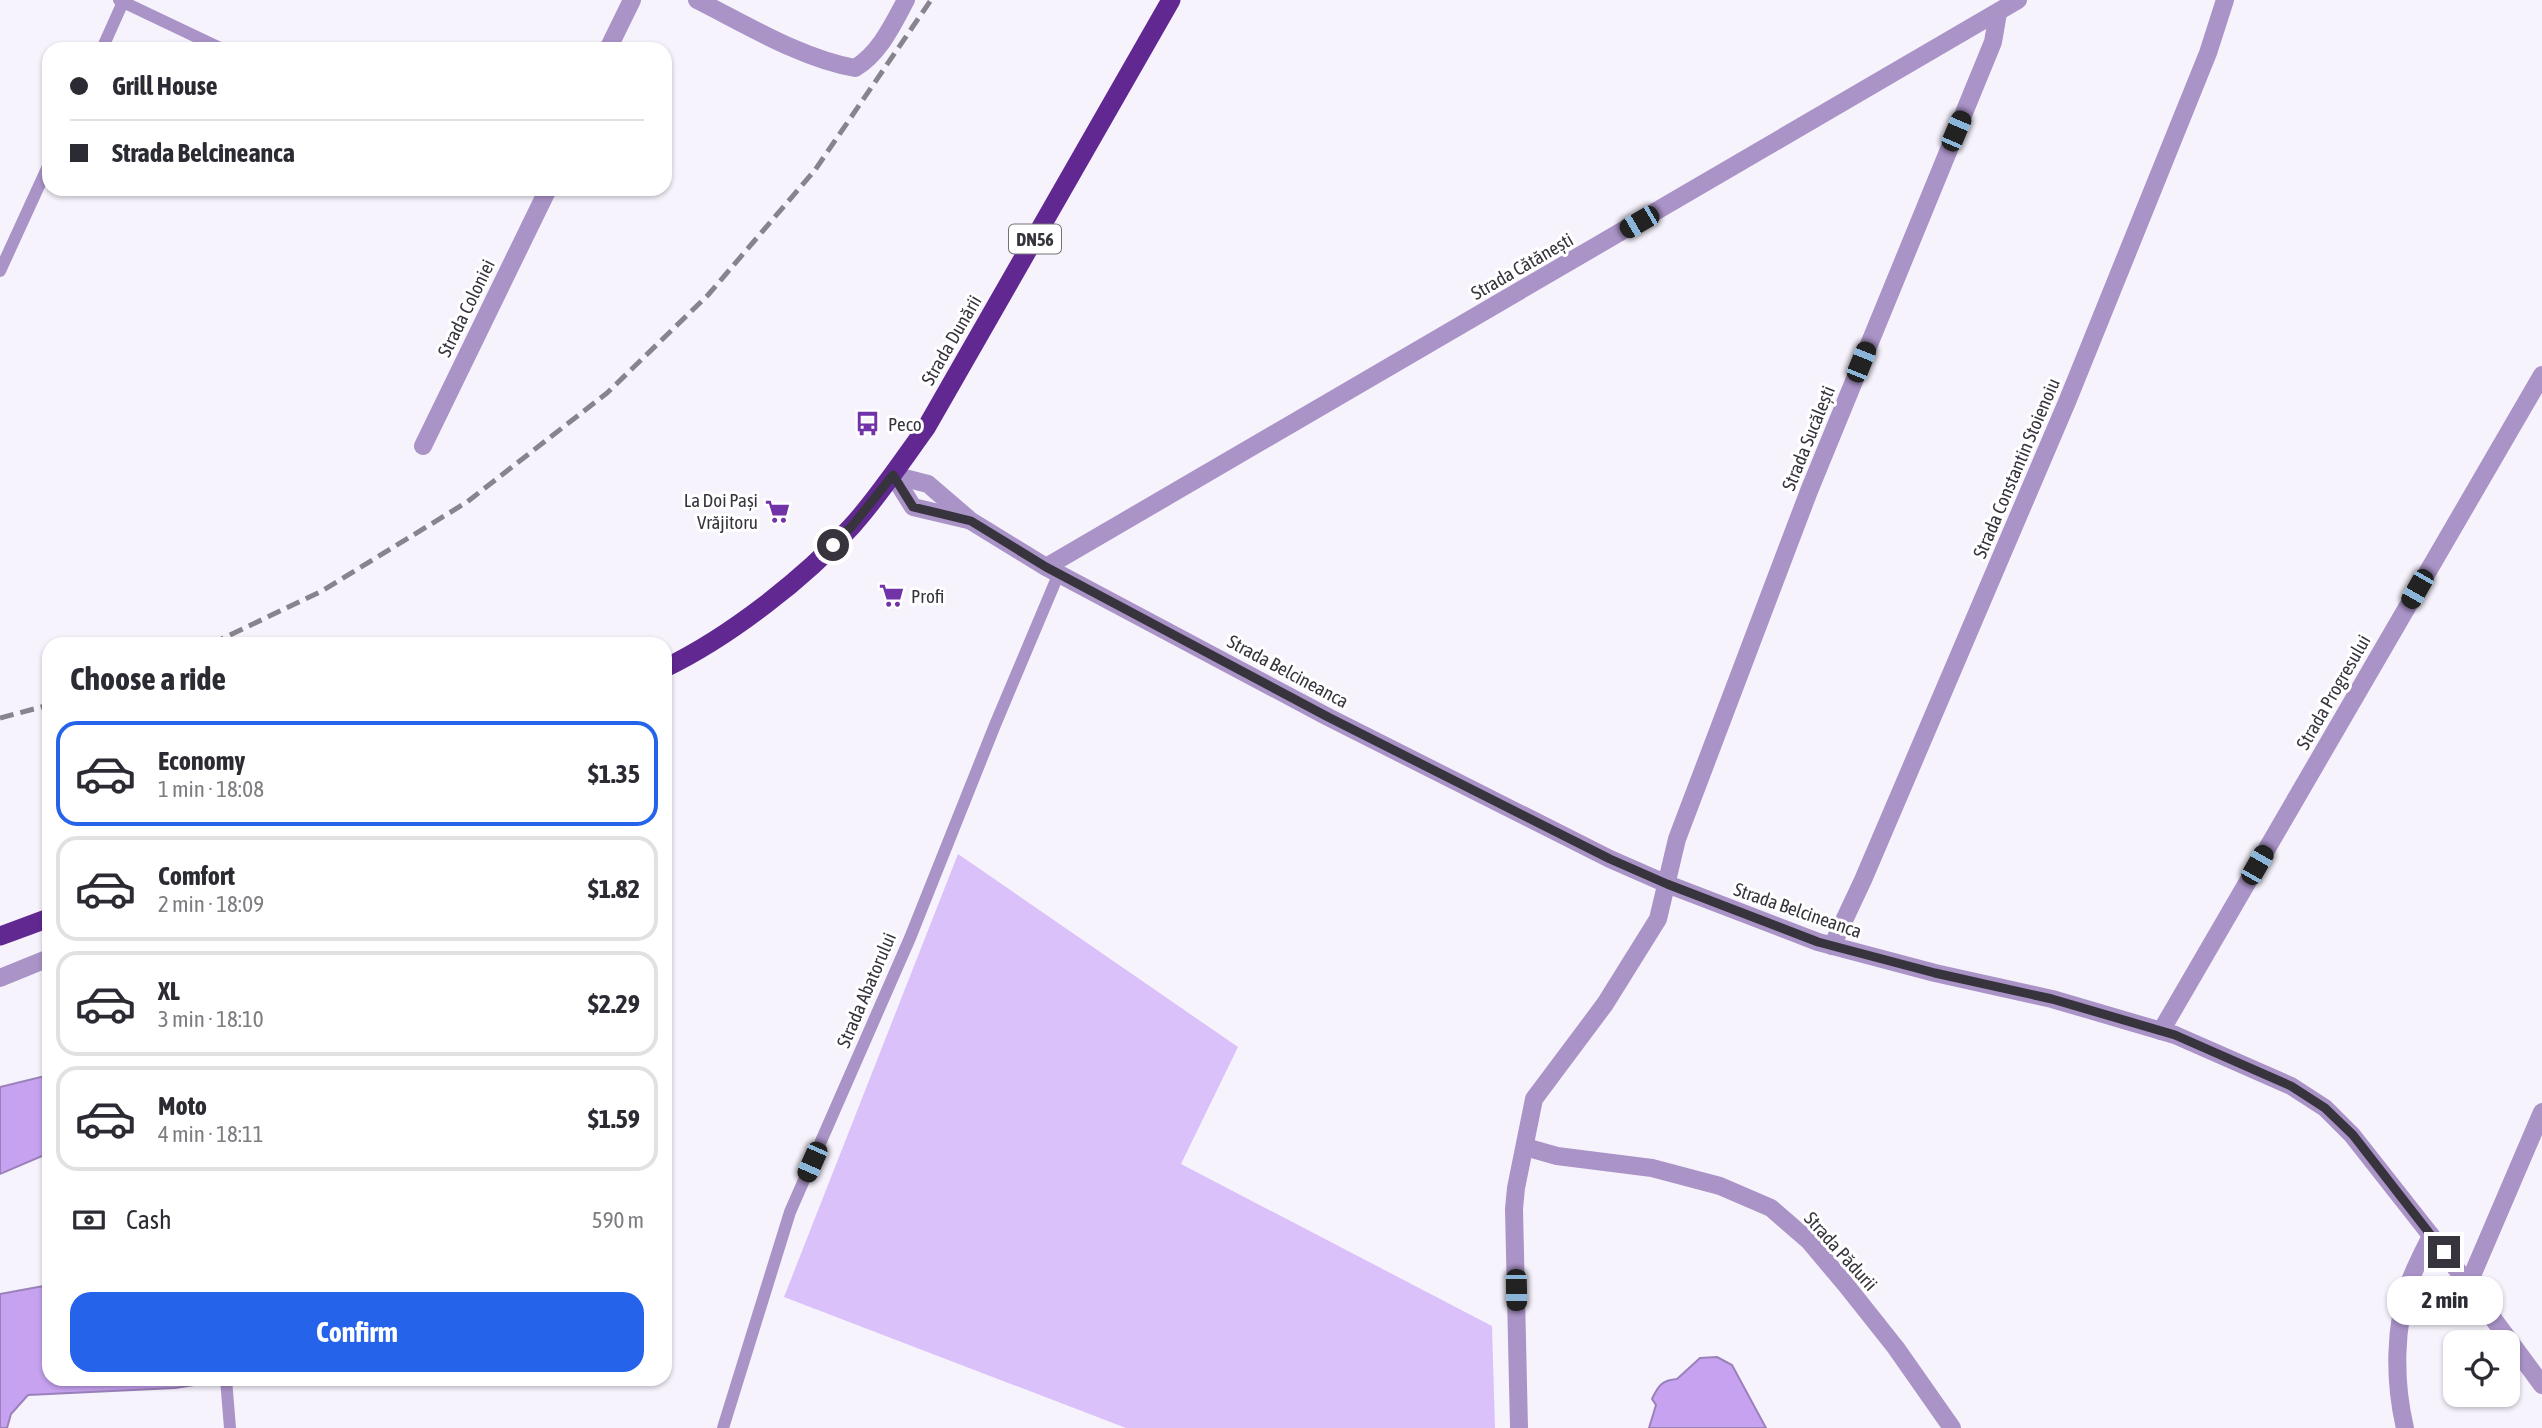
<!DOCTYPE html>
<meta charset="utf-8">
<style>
body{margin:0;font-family:"Asap Condensed",sans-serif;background:#f7f7f7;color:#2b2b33;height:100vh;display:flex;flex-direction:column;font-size:26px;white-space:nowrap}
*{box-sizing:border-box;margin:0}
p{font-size:23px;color:#7c7c81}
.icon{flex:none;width:38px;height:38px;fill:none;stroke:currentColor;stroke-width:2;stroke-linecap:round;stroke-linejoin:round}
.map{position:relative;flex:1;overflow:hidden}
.side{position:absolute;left:42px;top:637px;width:630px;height:749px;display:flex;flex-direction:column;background:#fff;border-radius:21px;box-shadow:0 2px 5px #0004}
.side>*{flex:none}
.top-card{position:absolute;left:42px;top:42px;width:630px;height:154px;border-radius:21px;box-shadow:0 2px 5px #0004;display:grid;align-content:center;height:154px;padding:0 28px;background:#fff}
.fabs{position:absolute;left:2443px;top:1330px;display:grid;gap:14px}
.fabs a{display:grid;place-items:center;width:77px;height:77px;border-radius:14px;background:#fff;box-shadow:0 2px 5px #0004;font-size:35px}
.end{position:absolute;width:32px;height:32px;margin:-16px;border:9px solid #38343e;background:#fff;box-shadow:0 0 0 4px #fff}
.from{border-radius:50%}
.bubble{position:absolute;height:49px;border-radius:21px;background:#fff;box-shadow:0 2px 5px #0004;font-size:23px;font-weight:700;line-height:49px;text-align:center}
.car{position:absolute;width:21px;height:42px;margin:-21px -10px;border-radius:9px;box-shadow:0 0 5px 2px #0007;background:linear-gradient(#222 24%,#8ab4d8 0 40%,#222 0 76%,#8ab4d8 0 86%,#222 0)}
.top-card b{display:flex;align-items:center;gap:24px;height:66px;font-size:26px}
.top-card b+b{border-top:2px solid #e1e1e2}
.top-card i{width:18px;height:18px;background:#2b2b33}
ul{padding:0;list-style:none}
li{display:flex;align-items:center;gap:21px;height:105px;margin:0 14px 10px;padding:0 14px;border:4px solid #e1e1e2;border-radius:21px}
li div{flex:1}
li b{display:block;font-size:26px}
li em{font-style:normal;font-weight:700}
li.current{border-color:#2563eb}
li>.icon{width:63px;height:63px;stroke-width:1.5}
h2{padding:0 28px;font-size:32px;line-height:84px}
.pay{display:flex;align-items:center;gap:18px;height:77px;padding:0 28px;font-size:26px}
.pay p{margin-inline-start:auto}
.action{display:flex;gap:14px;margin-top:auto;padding:14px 28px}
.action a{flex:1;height:80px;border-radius:21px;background:#2563eb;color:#fff;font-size:28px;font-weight:700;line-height:80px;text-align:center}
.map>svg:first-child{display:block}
</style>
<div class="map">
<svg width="2542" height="1428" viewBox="0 0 2542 1428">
<rect width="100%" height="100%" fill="#f7f3fd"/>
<!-- green -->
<polygon fill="#dac1f9" points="958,854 1238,1047 1181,1164 1492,1326 1495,1428 1126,1428 784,1297"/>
<!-- water -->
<g fill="#c6a2f0" stroke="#9b81bb" stroke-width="2">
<polygon points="49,1075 49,1153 0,1174 0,1087"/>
<polygon points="49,1285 49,1379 201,1379 201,1384 175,1388 28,1395 11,1414 7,1428 0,1428 0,1294"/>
<path d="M1717,1357L1732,1365L1766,1428H1649L1656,1405L1652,1399C1658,1386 1662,1380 1677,1379L1700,1358Z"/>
</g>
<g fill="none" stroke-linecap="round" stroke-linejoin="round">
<!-- service -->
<g stroke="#aa93c7" stroke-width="12">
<polyline points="119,0 222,49"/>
<polyline points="102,49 123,2"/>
<polyline points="0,271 49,164"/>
<polyline points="226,1379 230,1428"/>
<polyline points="723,1428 790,1212 910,938 995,725 1059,573"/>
</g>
<!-- minor -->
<g stroke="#aa93c7" stroke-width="18">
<path d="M697,0C745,24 802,59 855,68C880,53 893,24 906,0"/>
<polyline points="608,49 632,0"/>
<polyline points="423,446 548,189"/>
<polyline points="893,475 928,484 971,521 1046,567 1328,717 1610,859 1667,884 1818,942 1935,973 2052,999 2175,1035 2291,1086 2325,1108 2352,1135 2444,1252 2542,1385"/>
<polyline points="893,475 913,507 968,520"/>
<polyline points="1046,567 2018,0"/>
<polyline points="1832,946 1863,880 2067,402 2208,53 2225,0"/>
<polyline points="0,978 49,958"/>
<polyline points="2161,1031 2542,375"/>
<polyline points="1525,1147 1557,1156 1652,1168 1720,1186 1771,1208 1809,1241 1846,1285 1896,1348 1952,1428"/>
<polyline points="2468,1285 2542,1112"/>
<polyline points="1519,1428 1514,1209 1516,1188 1534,1099 1605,1004 1658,919 1677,839 1809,491 1993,42 1998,13"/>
<path d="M2405,1428C2394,1382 2394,1326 2410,1281C2416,1265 2424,1250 2431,1236"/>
</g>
<!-- trunk -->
<g stroke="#622892" stroke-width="19">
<path d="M665,668C729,637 804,579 852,526C879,496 902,461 926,428L1171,0"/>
<polyline points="0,936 49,918"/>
</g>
<!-- rail -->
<g stroke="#88848e" stroke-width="5" stroke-dasharray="14 7" stroke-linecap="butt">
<polyline points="211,644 322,591 467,502 607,393 708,295 815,170 931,0"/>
<polyline points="0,718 49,705"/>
</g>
</g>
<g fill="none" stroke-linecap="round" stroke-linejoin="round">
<!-- route -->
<polyline stroke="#38343e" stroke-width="9" points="833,545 852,526 893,475 913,507 971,521 1046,567 1328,717 1610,859 1667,884 1818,942 1935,973 2052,999 2175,1035 2291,1086 2325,1108 2353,1135 2444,1252"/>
</g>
<!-- icons -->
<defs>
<symbol id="bus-bare" viewBox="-9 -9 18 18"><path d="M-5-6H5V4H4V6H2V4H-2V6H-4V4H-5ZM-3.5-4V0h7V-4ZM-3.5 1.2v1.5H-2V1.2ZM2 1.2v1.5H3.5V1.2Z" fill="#7233a9" stroke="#fff" stroke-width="2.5" paint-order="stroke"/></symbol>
<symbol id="supermarket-bare" viewBox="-9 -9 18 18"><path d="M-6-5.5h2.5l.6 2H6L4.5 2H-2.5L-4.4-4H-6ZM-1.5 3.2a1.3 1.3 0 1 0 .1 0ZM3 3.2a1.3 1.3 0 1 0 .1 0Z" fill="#7233a9" stroke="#fff" stroke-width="2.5" paint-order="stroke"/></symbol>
</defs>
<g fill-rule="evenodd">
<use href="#bus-bare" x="850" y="406" width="35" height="35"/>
<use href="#supermarket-bare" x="760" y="494" width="35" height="35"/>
<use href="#supermarket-bare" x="874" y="578" width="35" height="35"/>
</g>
<g text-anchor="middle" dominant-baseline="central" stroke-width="6" stroke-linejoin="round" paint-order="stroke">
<!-- shield labels -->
<rect fill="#fff" stroke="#747178" stroke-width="2" x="1009" y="224.5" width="52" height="29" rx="5"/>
<g font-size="18" font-weight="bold" fill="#38343e">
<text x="1035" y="239">DN56</text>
</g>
<!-- street labels -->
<g font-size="19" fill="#38343e" stroke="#fff">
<text transform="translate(1522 266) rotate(-30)">Strada Cătănești</text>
<text transform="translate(466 308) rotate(-64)">Strada Coloniei</text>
<text transform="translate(951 340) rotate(-60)">Strada Dunării</text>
<text transform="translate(1808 438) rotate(-68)">Strada Sucălești</text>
<text transform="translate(2016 468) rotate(-67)">Strada Constantin Stoienoiu</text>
<text transform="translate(1288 671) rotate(28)">Strada Belcineanca</text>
<text transform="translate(2333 692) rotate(-60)">Strada Progresului</text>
<text transform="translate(1798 910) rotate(19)">Strada Belcineanca</text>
<text transform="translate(866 990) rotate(-67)">Strada Abatorului</text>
<text transform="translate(1841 1251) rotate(48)">Strada Pădurii</text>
</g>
<!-- poi labels -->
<g font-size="19" fill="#38343e" stroke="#fff" text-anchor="start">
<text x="888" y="424">Peco</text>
<text x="758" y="500" text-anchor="end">La Doi Pași<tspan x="758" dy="22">Vrăjitoru</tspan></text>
<text x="911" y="596">Profi</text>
</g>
</g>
</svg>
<div class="fabs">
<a><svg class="icon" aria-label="locate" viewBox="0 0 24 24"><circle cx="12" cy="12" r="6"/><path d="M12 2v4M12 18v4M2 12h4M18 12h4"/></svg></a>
</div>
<i class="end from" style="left:833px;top:545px"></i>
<i class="end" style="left:2444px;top:1252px"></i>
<div class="bubble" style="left:2387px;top:1276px;width:116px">2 min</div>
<i class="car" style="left:1956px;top:131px;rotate:23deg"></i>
<i class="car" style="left:1639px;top:222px;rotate:240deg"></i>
<i class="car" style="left:1861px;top:362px;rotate:22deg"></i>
<i class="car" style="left:2417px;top:589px;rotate:210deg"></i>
<i class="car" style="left:2257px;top:865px;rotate:30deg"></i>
<i class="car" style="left:812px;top:1162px;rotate:204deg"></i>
<i class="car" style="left:1516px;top:1290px;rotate:179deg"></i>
<div class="top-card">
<b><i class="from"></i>Grill House</b>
<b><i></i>Strada Belcineanca</b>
</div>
<section class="side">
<h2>Choose a ride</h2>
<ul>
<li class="current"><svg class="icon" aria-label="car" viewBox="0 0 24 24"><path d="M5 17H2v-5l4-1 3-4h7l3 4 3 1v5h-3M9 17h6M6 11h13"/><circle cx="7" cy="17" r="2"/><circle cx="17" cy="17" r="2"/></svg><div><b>Economy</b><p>1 min · 18:08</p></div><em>$1.35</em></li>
<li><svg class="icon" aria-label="car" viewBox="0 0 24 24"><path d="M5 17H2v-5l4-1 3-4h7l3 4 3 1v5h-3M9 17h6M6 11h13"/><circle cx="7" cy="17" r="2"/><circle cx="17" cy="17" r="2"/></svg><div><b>Comfort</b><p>2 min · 18:09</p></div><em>$1.82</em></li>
<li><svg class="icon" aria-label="car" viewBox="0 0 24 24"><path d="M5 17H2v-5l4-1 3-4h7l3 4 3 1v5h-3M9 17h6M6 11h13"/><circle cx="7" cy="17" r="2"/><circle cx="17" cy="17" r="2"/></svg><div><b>XL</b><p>3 min · 18:10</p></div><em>$2.29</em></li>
<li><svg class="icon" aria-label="car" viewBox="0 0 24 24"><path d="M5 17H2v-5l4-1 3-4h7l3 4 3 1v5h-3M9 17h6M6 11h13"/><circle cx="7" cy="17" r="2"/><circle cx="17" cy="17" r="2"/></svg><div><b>Moto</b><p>4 min · 18:11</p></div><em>$1.59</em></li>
</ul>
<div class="pay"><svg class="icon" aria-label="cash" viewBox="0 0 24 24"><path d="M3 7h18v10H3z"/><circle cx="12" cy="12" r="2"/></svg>Cash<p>590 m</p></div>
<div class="action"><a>Confirm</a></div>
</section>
</div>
